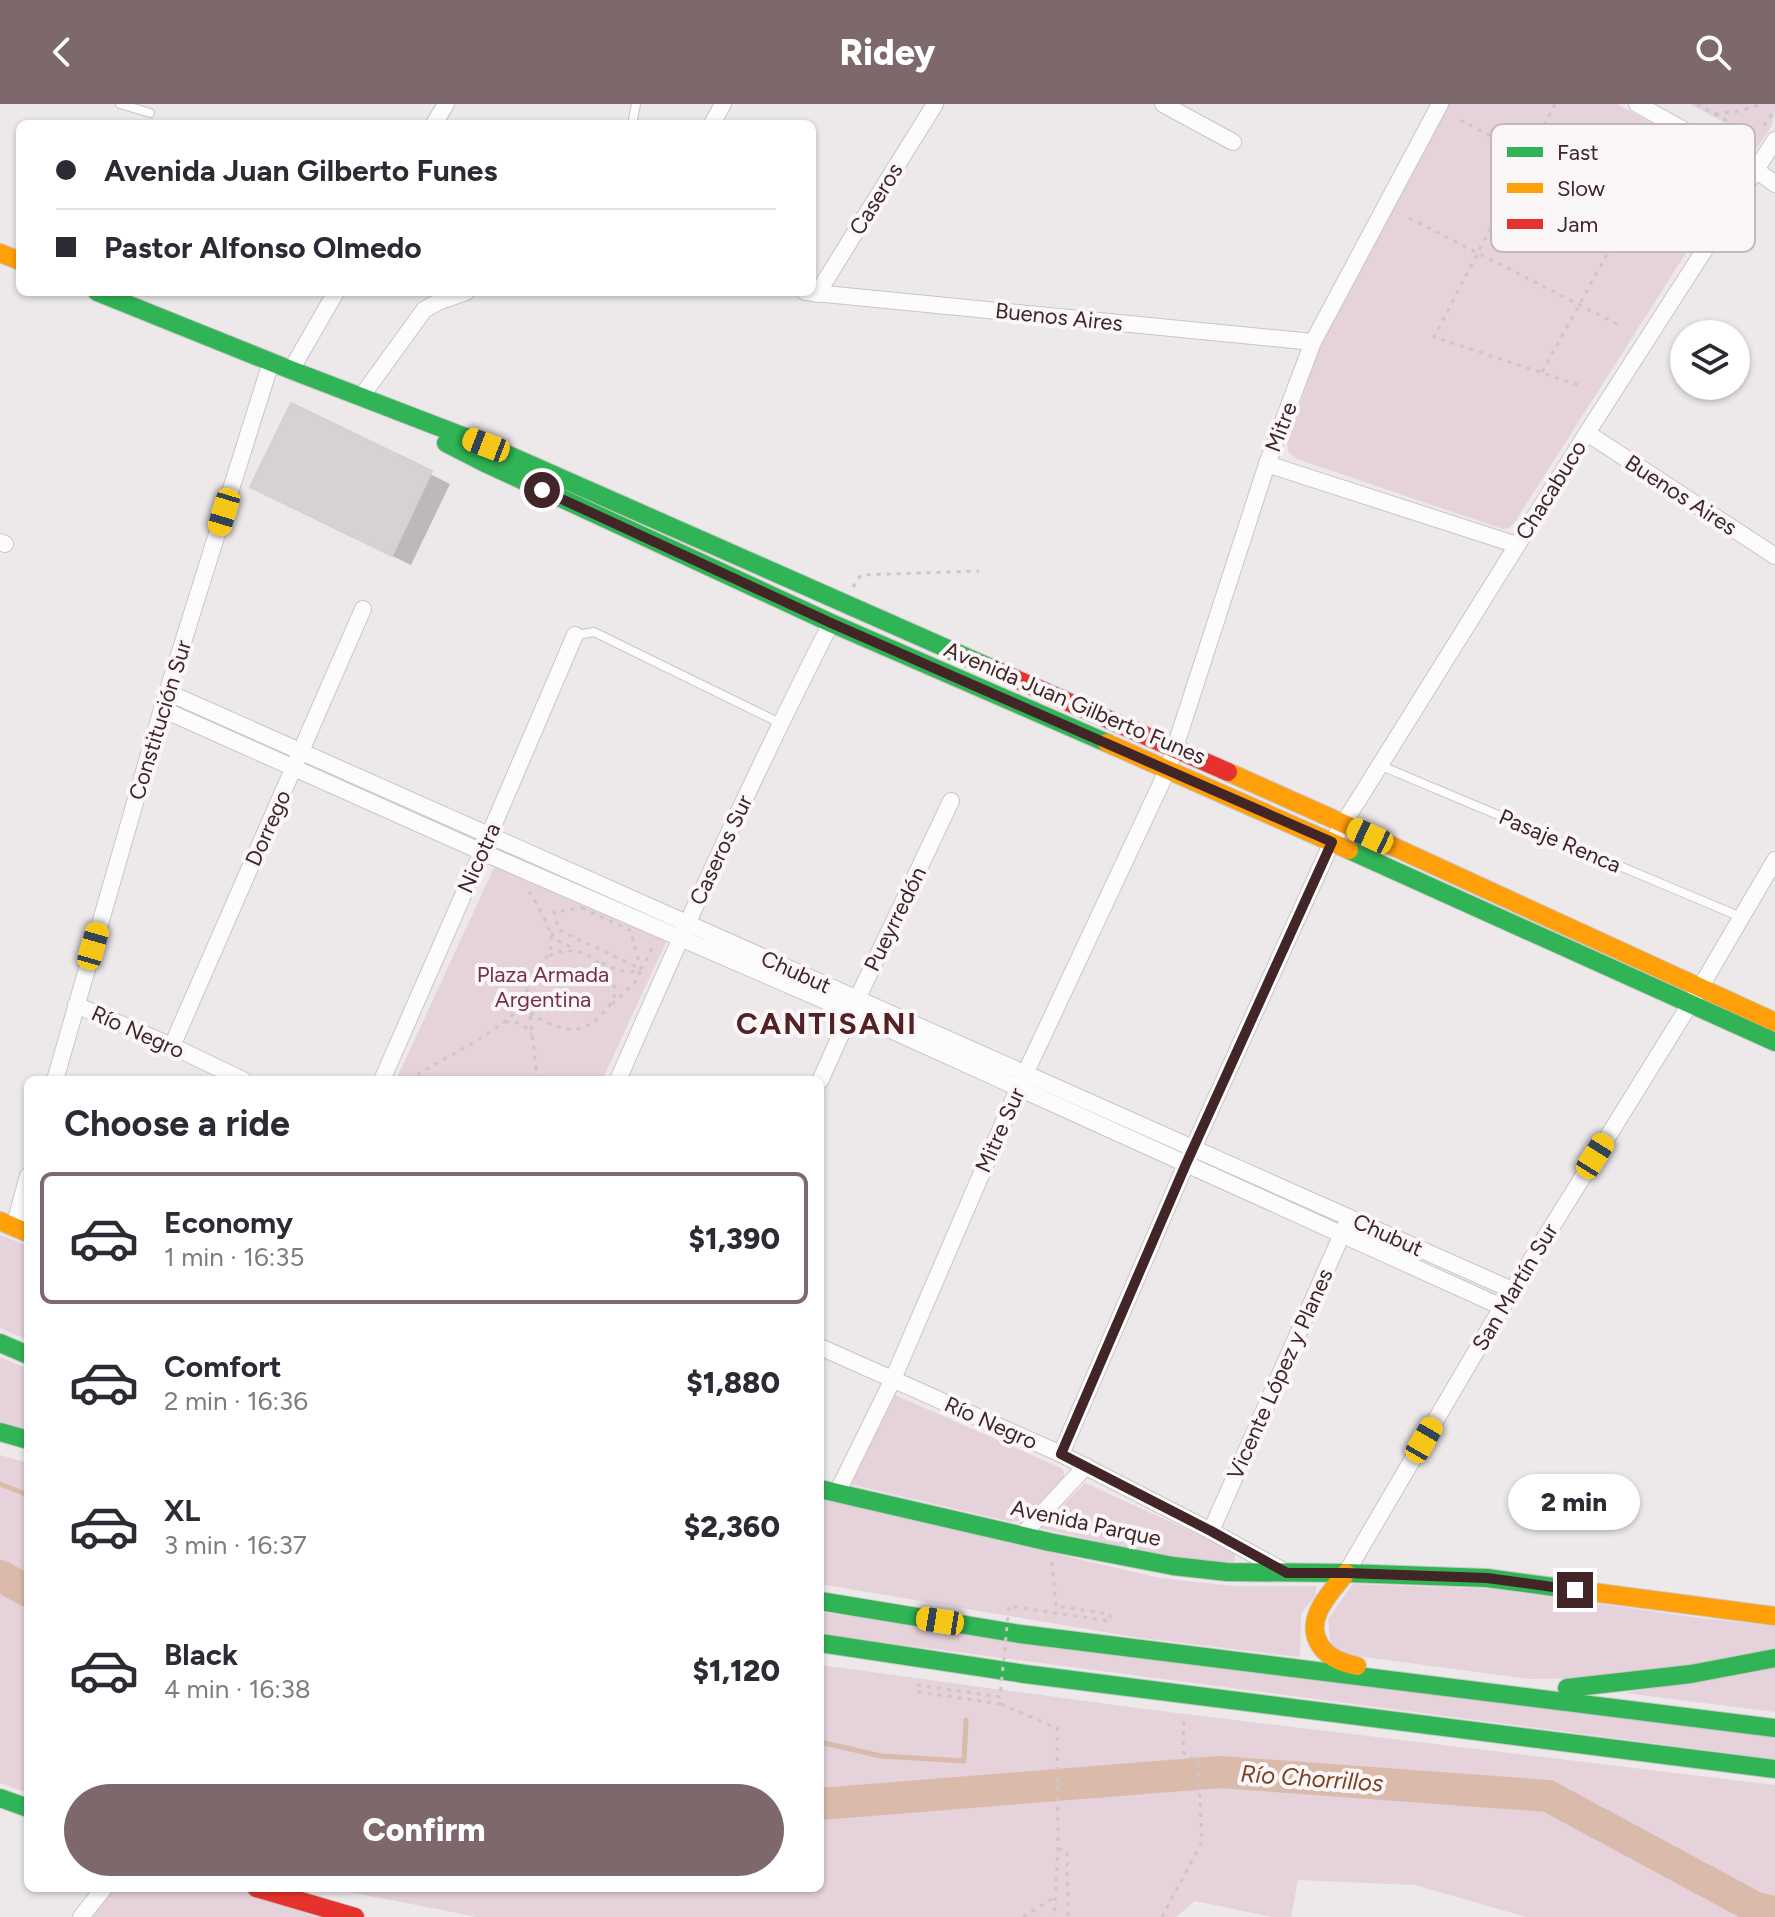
<!DOCTYPE html>
<meta charset="utf-8">
<style>
body{margin:0;font-family:Figtree,sans-serif;background:#f7f7f7;color:#2b2b33;height:100vh;display:flex;flex-direction:column;font-size:30px;white-space:nowrap}
*{box-sizing:border-box;margin:0}
p{font-size:26px;color:#7c7c81}
.icon{flex:none;width:44px;height:44px;fill:none;stroke:currentColor;stroke-width:2;stroke-linecap:round;stroke-linejoin:round}
.map{position:relative;flex:1;overflow:hidden}
.drawer{position:absolute;left:24px;top:972px;width:800px;height:816px;display:flex;flex-direction:column;background:#fff;border-radius:12px;box-shadow:0 2px 6px #0004}
.drawer>*{flex:none}
.banner{position:absolute;left:16px;top:16px;width:800px;height:176px;border-radius:12px;box-shadow:0 2px 6px #0004;display:grid;align-content:center;height:176px;padding:0 40px;background:#fff}
.controls{position:absolute;left:1670px;top:216px;display:grid;gap:16px}
.controls a{display:grid;place-items:center;width:80px;height:80px;border-radius:50%;background:#fff;box-shadow:0 2px 6px #0004;font-size:40px}
.end{position:absolute;width:36px;height:36px;margin:-18px;border:10px solid #412527;background:#fff;box-shadow:0 0 0 4px #fff}
.from{border-radius:50%}
.bubble{position:absolute;height:56px;border-radius:28px;background:#fff;box-shadow:0 2px 6px #0004;font-size:26px;font-weight:800;line-height:56px;text-align:center}
.car{position:absolute;width:24px;height:48px;margin:-24px -12px;border-radius:10px;box-shadow:0 0 6px 2px #0007;background:linear-gradient(#f5c518 24%,#345 0 40%,#f5c518 0 76%,#345 0 86%,#f5c518 0)}
.banner b{display:flex;align-items:center;gap:28px;height:76px;font-size:30px}
.banner b+b{border-top:2px solid #e1e1e2}
.banner i{width:20px;height:20px;background:#2b2b33}
ul{padding:0;list-style:none}
li{display:flex;align-items:center;gap:24px;height:132px;margin:0 16px 12px;padding:0 24px;border:4px solid transparent;border-radius:12px}
li div{flex:1}
li b{display:block;font-size:30px}
li em{font-style:normal;font-weight:800}
li.selected{border-color:#7d696b}
li>.icon{width:72px;height:72px;stroke-width:1.5}
h2{padding:0 40px;font-size:36px;line-height:96px}
.cta{display:flex;gap:16px;margin-top:auto;padding:16px 40px}
.cta a{flex:1;height:92px;border-radius:48px;background:#7d696b;color:#fff;font-size:32px;font-weight:800;line-height:92px;text-align:center}
header{display:flex;justify-content:space-between;align-items:center;height:104px;padding:0 40px;background:#7d696b;color:#fff;font-size:36px;font-weight:800}
.map>svg:first-child{display:block}
</style>
<header><svg class="icon" aria-label="back" viewBox="0 0 24 24"><path d="M15 5l-7 7 7 7"/></svg>Ridey<svg class="icon" aria-label="search" viewBox="0 0 24 24"><circle cx="10" cy="10" r="6"/><path d="M15 15l6 6"/></svg></header>
<div class="map">
<svg width="1775" height="1813" viewBox="0 0 1775 1813">
<rect width="100%" height="100%" fill="#ede8e9"/>
<!-- green -->
<g fill="#e5d2db">
<polygon points="1449,0 1617,0 1724,59 1731,70 1730,80 1514,419 1509,424 1503,425 1297,355 1289,349 1287,339 1321,239"/>
<path d="M1690,0H1775C1775,14 1773,20 1765,32C1755,48 1750,52 1733,40L1727,20Z"/>
<polygon points="497,757 667,836 602,976 396,976"/>
<polygon points="0,1131 28,1142 28,1236 0,1224"/>
<polygon points="0,1253 28,1265 28,1327 0,1318"/>
<polygon points="895,1291 1061,1364 1064,1368 1065,1375 1026,1415 1012,1418 849,1380"/>
<polygon points="0,1351 28,1359 28,1689 0,1679"/>
<polygon points="1085,1379 1219,1440 1235,1451 1235,1457 1230,1459 1174,1455 1040,1424"/>
<polygon points="820,1395 1160,1474 1233,1482 1316,1482 1316,1491 1301,1509 1300,1553 1134,1533 820,1480"/>
<polygon points="1353,1480 1495,1485 1693,1513 1775,1522 1775,1549 1601,1574 1530,1575 1342,1550 1331,1543 1328,1515"/>
<polygon points="820,1508 1775,1633 1775,1655 820,1530"/>
<polygon points="1775,1560 1775,1608 1625,1589"/>
<polygon points="820,1561 1144,1605 1775,1681 1775,1813 1526,1813 1415,1781 1298,1776 1291,1813 1272,1813 1195,1797 1176,1813 477,1813 330,1784 820,1784"/>
<polygon points="113,1784 232,1784 316,1813 93,1813"/>
</g>
<!-- shadow -->
<polygon fill="#0003" points="292,301 450,380 411,461 272,393"/>
<g fill="none" stroke-linecap="round" stroke-linejoin="round">
<!-- stream -->
<g stroke="#dabaab" stroke-width="5">
<polyline points="0,1380 28,1391"/>
<polyline points="820,1638 881,1652 964,1657 966,1616"/>
</g>
<!-- river -->
<g stroke="#dabaab" stroke-width="32">
<polyline points="0,1472 28,1487"/>
<polyline points="820,1700 1220,1668 1548,1692 1756,1804 1775,1808"/>
</g>
</g>
<!-- building -->
<polygon fill="#d7d1d2" stroke="#d6d0d2" stroke-width="2" points="291,299 432,367 392,452 250,383"/>
<g fill="none" stroke-linecap="round" stroke-linejoin="round">
<defs>
<g id="lane">
<polyline points="120,0 150,9"/>
<polyline points="632,20 636,0"/>
<polyline points="576,531 594,528 780,619"/>
<polyline points="1379,661 1741,813"/>
</g>
<g id="street">
<polyline points="1163,0 1233,38"/>
<polyline points="1637,0 1756,66 1775,80"/>
<polyline points="434,20 446,0"/>
<polyline points="712,20 723,0"/>
<polyline points="805,188 1313,238"/>
<polyline points="817,190 935,0"/>
<polyline points="291,266 336,188"/>
<polyline points="361,293 424,206 438,198 466,188"/>
<polyline points="1587,329 1775,452"/>
<polyline points="1267,360 1517,441"/>
<polyline points="0,438 5,440"/>
<polyline points="167,588 1512,1186"/>
<polyline points="162,605 482,748 851,908 1502,1203"/>
<polyline points="76,901 172,942 243,976"/>
<polyline points="172,942 363,505"/>
<polyline points="55,976 162,605 271,258"/>
<polyline points="382,976 482,748 575,531"/>
<path d="M618,976C685,822 754,669 831,519"/>
<polyline points="820,977 851,908 951,697"/>
<polyline points="14,1123 28,1072"/>
<polyline points="820,1243 1061,1350 1211,1427 1282,1466"/>
<polyline points="1061,1350 1186,1060 1332,738 1587,329 1775,36"/>
<polyline points="837,1389 893,1275 1018,985 1168,665 1267,360 1313,238 1440,0"/>
<polyline points="1211,1427 1346,1121"/>
<polyline points="1022,1431 1086,1362"/>
<polyline points="1346,1469 1502,1203 1700,884 1775,756"/>
<polyline points="81,1813 104,1784"/>
</g>
<g id="fast">
<polyline points="97,188 291,266 486,341 1000,568"/>
<polyline points="446,339 485,359 831,519 1107,639"/>
<polyline points="1349,746 1775,938"/>
<polyline points="0,1239 28,1251"/>
<polyline points="0,1328 28,1336"/>
<polyline points="820,1385 1049,1438 1173,1462 1227,1468 1346,1469 1487,1474 1569,1485"/>
<polyline points="820,1497 1020,1530 1775,1624"/>
<polyline points="820,1539 1025,1570 1775,1665"/>
<polyline points="1567,1584 1691,1570 1775,1554"/>
<polyline points="0,1694 28,1704"/>
</g>
<g id="slow">
<polyline points="0,149 20,157"/>
<polyline points="1107,639 1349,746"/>
<polyline points="1228,668 1342,719 1775,918"/>
<polyline points="0,1117 28,1129"/>
<path d="M1346,1469C1331,1488 1303,1515 1320,1541C1328,1554 1342,1559 1357,1562"/>
<polyline points="1569,1485 1775,1512"/>
</g>
<g id="jam">
<polyline points="1000,568 1228,668"/>
<polyline points="256,1784 355,1813"/>
</g>
</defs>
<!-- lane casing -->
<use href="#lane" stroke="#cac5c6" stroke-width="10"/>
<!-- street casing -->
<use href="#street" stroke="#cac5c6" stroke-width="18"/>
<!-- fast casing -->
<use href="#fast" stroke="#cbc5c6" stroke-width="20"/>
<!-- slow casing -->
<use href="#slow" stroke="#cbc5c6" stroke-width="20"/>
<!-- jam casing -->
<use href="#jam" stroke="#cbc5c6" stroke-width="20"/>
<!-- path -->
<g stroke="#cec6c6" stroke-width="3" stroke-dasharray="4 6" stroke-linecap="butt">
<polyline points="1555,0 1434,233 1582,282"/>
<polyline points="1697,0 1731,19 1736,34"/>
<polyline points="1715,10 1739,7 1762,0"/>
<polyline points="1460,16 1669,125"/>
<polyline points="1764,22 1775,5"/>
<polyline points="1409,114 1619,221"/>
<polyline points="1542,268 1670,37"/>
<polyline points="853,483 861,471 979,467"/>
<polygon points="582,804 630,826 638,854 635,862 559,826 554,808"/>
<polyline points="551,829 557,836 574,845"/>
<path d="M602,859C614,864 631,874 642,863C646,859 649,850 652,844L656,846"/>
<polyline points="528,892 536,964 540,976"/>
<polyline points="612,900 636,877 642,863"/>
<path d="M530,909C555,925 580,935 602,910C607,905 614,897 615,889C616,882 610,872 606,867C590,847 569,841 546,853"/>
<path d="M505,918C517,917 525,920 532,931"/>
<path d="M409,976C438,956 506,926 523,899C528,891 527,883 528,874C536,865 549,855 551,842C554,827 537,800 529,787"/>
<polyline points="531,976 536,965"/>
<polyline points="1052,1458 1056,1502"/>
<polyline points="1001,1600 1057,1624 1058,1744 1054,1813"/>
<polyline points="1058,1744 1067,1748 1068,1813"/>
<polyline points="1023,1813 1055,1793"/>
<polyline points="1162,1813 1202,1738 1198,1658 1183,1648 1184,1614"/>
</g>
<!-- lane -->
<use href="#lane" stroke="#fcfcfc" stroke-width="8"/>
<!-- street -->
<use href="#street" stroke="#fcfcfc" stroke-width="16"/>
<!-- fast -->
<use href="#fast" stroke="#30b455" stroke-width="18"/>
<!-- slow -->
<use href="#slow" stroke="#ff9f0a" stroke-width="18"/>
<!-- jam -->
<use href="#jam" stroke="#e5322d" stroke-width="18"/>
<!-- path-bridge -->
<polyline stroke="#cec6c6" stroke-width="3" stroke-dasharray="4 6" stroke-linecap="butt" points="1001,1600 918,1588 918,1581 1000,1593 1009,1502 1110,1517 1110,1510 1056,1502"/>
</g>
<g fill="none" stroke-linecap="round" stroke-linejoin="round">
<!-- route -->
<polyline stroke="#412527" stroke-width="10" points="542,386 831,519 1332,738 1186,1060 1061,1350 1211,1427 1287,1469 1346,1469 1487,1474 1575,1486"/>
</g>
<g text-anchor="middle" dominant-baseline="central" stroke-width="8" stroke-linejoin="round" paint-order="stroke">
<!-- street labels -->
<g font-size="22" fill="#412527" stroke="#fbf7f8">
<text transform="translate(876 95) rotate(-58)">Caseros</text>
<text transform="translate(1059 213) rotate(6)">Buenos Aires</text>
<text transform="translate(1281 323) rotate(-69)">Mitre</text>
<text transform="translate(1551 386) rotate(-58)">Chacabuco</text>
<text transform="translate(1681 391) rotate(33)">Buenos Aires</text>
<text transform="translate(1075 599) rotate(23)">Avenida Juan Gilberto Funes</text>
<text transform="translate(160 616) rotate(-73)">Constitución Sur</text>
<text transform="translate(268 724) rotate(-66)">Dorrego</text>
<text transform="translate(1560 737) rotate(23)">Pasaje Renca</text>
<text transform="translate(721 746) rotate(-65)">Caseros Sur</text>
<text transform="translate(479 754) rotate(-66)">Nicotra</text>
<text transform="translate(895 815) rotate(-64)">Pueyrredón</text>
<text transform="translate(796 868) rotate(24)">Chubut</text>
<text transform="translate(138 928) rotate(24)">Río Negro</text>
<text transform="translate(1000 1026) rotate(-66)">Mitre Sur</text>
<text transform="translate(1388 1131) rotate(24)">Chubut</text>
<text transform="translate(1515 1183) rotate(-59)">San Martín Sur</text>
<text transform="translate(1280 1270) rotate(-66)">Vicente López y Planes</text>
<text transform="translate(991 1319) rotate(24)">Río Negro</text>
<text transform="translate(1086 1419) rotate(12)">Avenida Parque</text>
</g>
<!-- park labels -->
<g font-size="22" fill="#772f4e" stroke="#fbf7f8">
<text x="543" y="870">Plaza Armada<tspan x="543" dy="25">Argentina</tspan></text>
</g>
<!-- water labels -->
<g font-size="24" font-style="italic" fill="#7c411f" stroke="#fbf7f8">
<text transform="translate(1312 1674) rotate(4)">Río Chorrillos</text>
</g>
<!-- district labels -->
<g font-size="30" font-weight="bold" letter-spacing="2" fill="#532123" stroke="#fbf7f8">
<text x="827" y="919">CANTISANI</text>
</g>
</g>
<!-- legend -->
<rect x="1491" y="20" width="264" height="128" rx="12" fill="#fbf7f8" stroke="#c3b8b9" stroke-width="2"/>
<rect x="1507" y="43" width="36" height="10" fill="#30b455"/>
<rect x="1507" y="79" width="36" height="10" fill="#ff9f0a"/>
<rect x="1507" y="115" width="36" height="10" fill="#e5322d"/>
<g font-size="22" fill="#412527">
<text x="1557" y="56">Fast</text>
<text x="1557" y="92">Slow</text>
<text x="1557" y="128">Jam</text>
</g>
</svg>
<div class="controls">
<a><svg class="icon" aria-label="layers" viewBox="0 0 24 24"><path d="M12 4l9 5-9 5-9-5zM3 14l9 5 9-5"/></svg></a>
</div>
<i class="end from" style="left:542px;top:386px"></i>
<i class="end" style="left:1575px;top:1486px"></i>
<div class="bubble" style="left:1508px;top:1370px;width:132px">2 min</div>
<i class="car" style="left:486px;top:341px;rotate:291deg"></i>
<i class="car" style="left:224px;top:408px;rotate:197deg"></i>
<i class="car" style="left:1370px;top:732px;rotate:295deg"></i>
<i class="car" style="left:93px;top:842px;rotate:16deg"></i>
<i class="car" style="left:1595px;top:1052px;rotate:32deg"></i>
<i class="car" style="left:1424px;top:1336px;rotate:30deg"></i>
<i class="car" style="left:940px;top:1517px;rotate:279deg"></i>
<div class="banner">
<b><i class="from"></i>Avenida Juan Gilberto Funes</b>
<b><i></i>Pastor Alfonso Olmedo</b>
</div>
<section class="drawer">
<h2>Choose a ride</h2>
<ul>
<li class="selected"><svg class="icon" aria-label="car" viewBox="0 0 24 24"><path d="M5 17H2v-5l4-1 3-4h7l3 4 3 1v5h-3M9 17h6M6 11h13"/><circle cx="7" cy="17" r="2"/><circle cx="17" cy="17" r="2"/></svg><div><b>Economy</b><p>1 min · 16:35</p></div><em>$1,390</em></li>
<li><svg class="icon" aria-label="car" viewBox="0 0 24 24"><path d="M5 17H2v-5l4-1 3-4h7l3 4 3 1v5h-3M9 17h6M6 11h13"/><circle cx="7" cy="17" r="2"/><circle cx="17" cy="17" r="2"/></svg><div><b>Comfort</b><p>2 min · 16:36</p></div><em>$1,880</em></li>
<li><svg class="icon" aria-label="car" viewBox="0 0 24 24"><path d="M5 17H2v-5l4-1 3-4h7l3 4 3 1v5h-3M9 17h6M6 11h13"/><circle cx="7" cy="17" r="2"/><circle cx="17" cy="17" r="2"/></svg><div><b>XL</b><p>3 min · 16:37</p></div><em>$2,360</em></li>
<li><svg class="icon" aria-label="car" viewBox="0 0 24 24"><path d="M5 17H2v-5l4-1 3-4h7l3 4 3 1v5h-3M9 17h6M6 11h13"/><circle cx="7" cy="17" r="2"/><circle cx="17" cy="17" r="2"/></svg><div><b>Black</b><p>4 min · 16:38</p></div><em>$1,120</em></li>
</ul>
<div class="cta"><a>Confirm</a></div>
</section>
</div>
